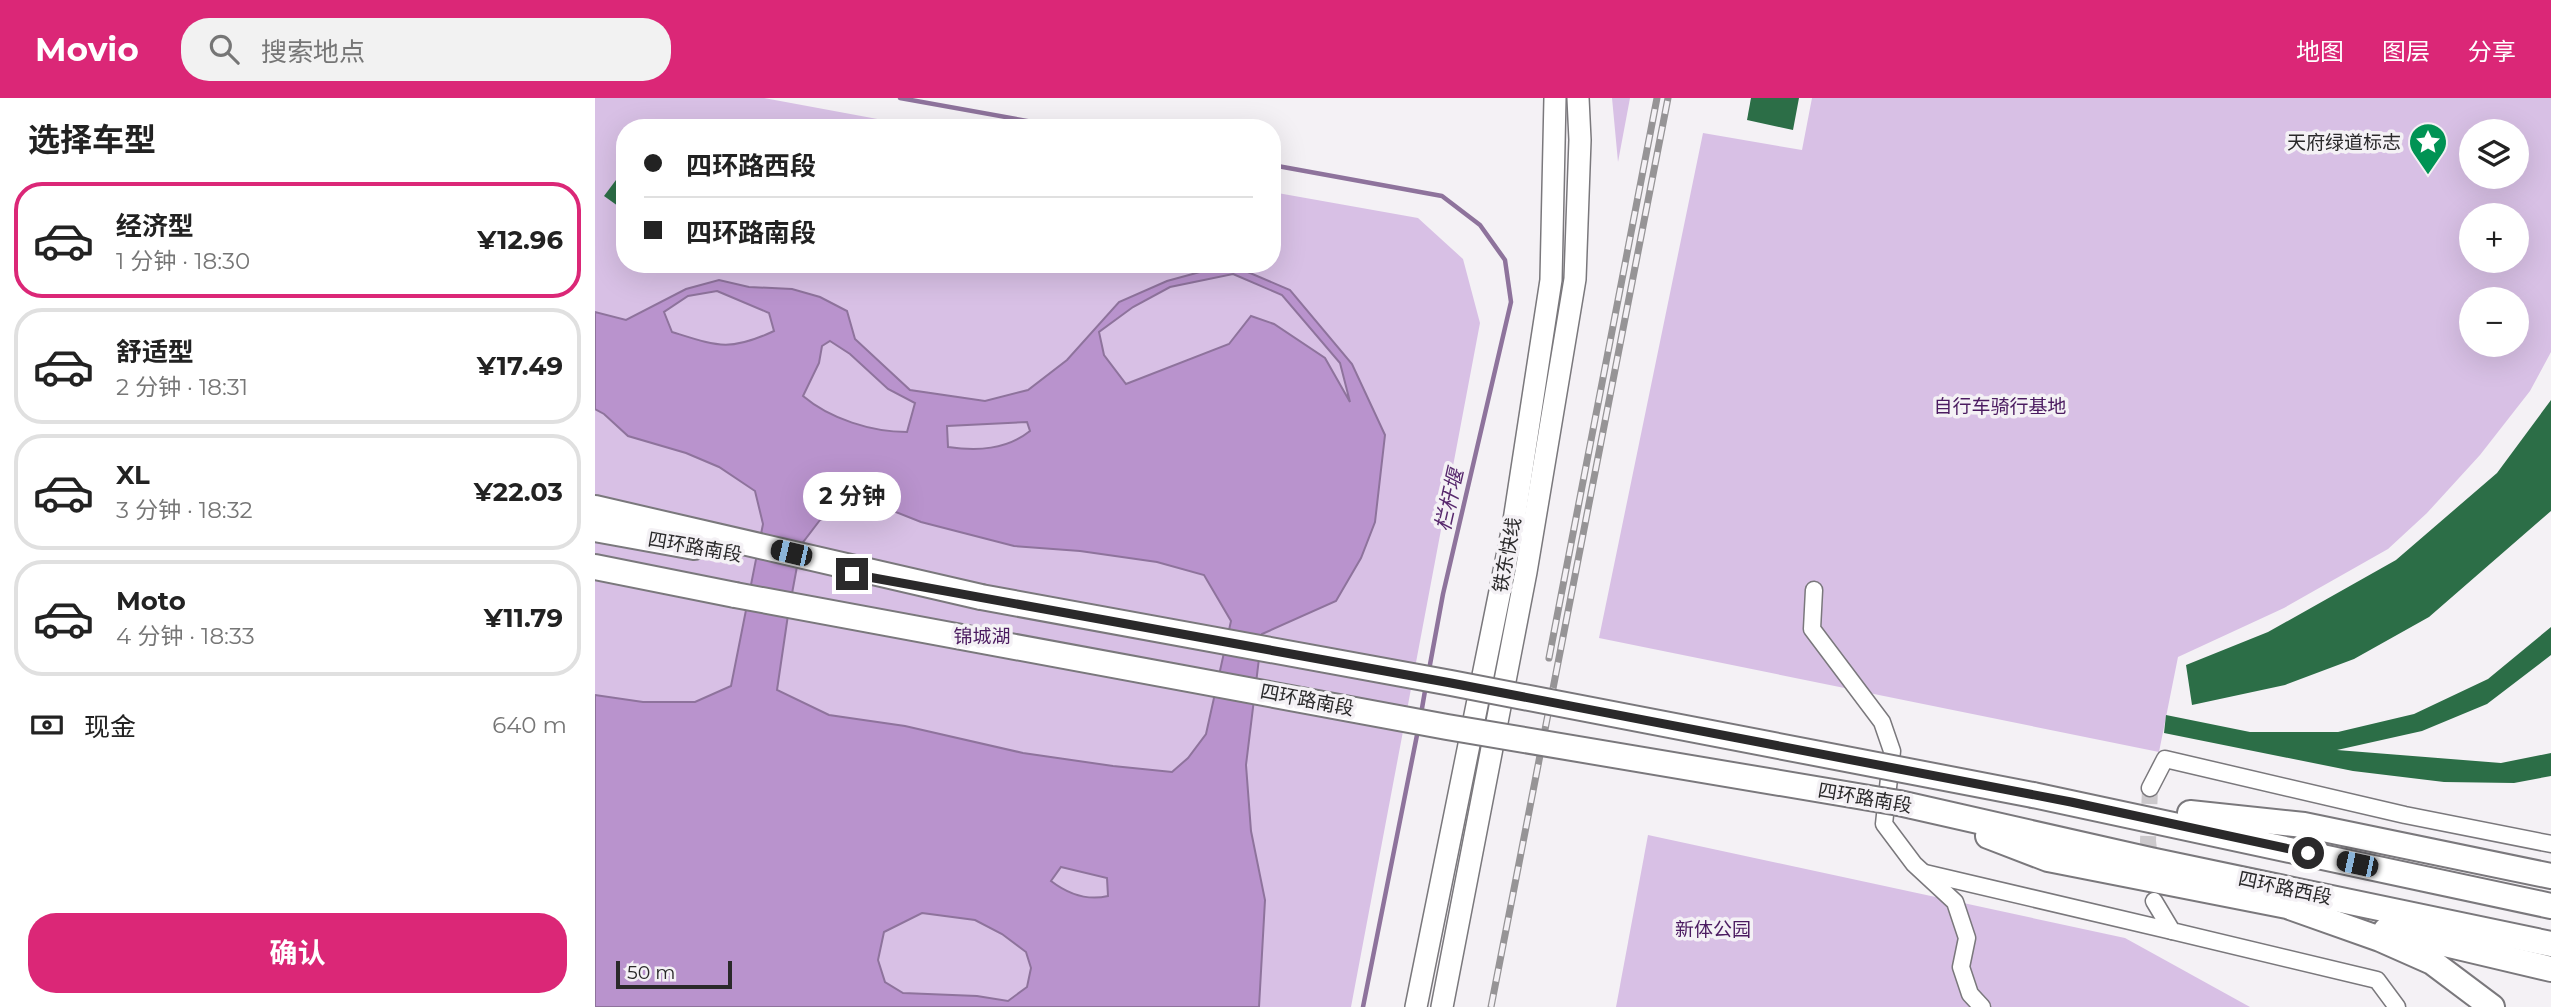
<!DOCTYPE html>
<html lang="zh">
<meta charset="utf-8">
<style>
body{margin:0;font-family:Montserrat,"Noto Sans SC",sans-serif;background:#f2f2f2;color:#222;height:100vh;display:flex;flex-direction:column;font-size:26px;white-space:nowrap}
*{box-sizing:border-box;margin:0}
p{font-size:23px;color:#767676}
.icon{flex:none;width:38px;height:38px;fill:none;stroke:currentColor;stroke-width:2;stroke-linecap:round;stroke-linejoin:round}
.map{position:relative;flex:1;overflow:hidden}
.panel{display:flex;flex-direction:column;background:#fff;width:595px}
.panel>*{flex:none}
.banner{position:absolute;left:21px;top:21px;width:665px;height:154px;border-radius:28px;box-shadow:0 7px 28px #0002;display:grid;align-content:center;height:154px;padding:0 28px;background:#fff}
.buttons{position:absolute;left:1864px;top:21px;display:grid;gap:14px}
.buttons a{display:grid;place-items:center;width:70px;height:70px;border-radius:50%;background:#fff;box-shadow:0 7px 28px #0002;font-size:35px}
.scale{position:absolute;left:21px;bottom:18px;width:116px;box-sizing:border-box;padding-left:7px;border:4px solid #2a292a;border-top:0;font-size:19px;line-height:24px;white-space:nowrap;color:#2a292a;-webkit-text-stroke:5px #f4f1f5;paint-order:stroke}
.end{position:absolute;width:32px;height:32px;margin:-16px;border:9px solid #2a292a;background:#fff;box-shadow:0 0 0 4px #fff}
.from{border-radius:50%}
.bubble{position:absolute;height:49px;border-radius:24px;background:#fff;box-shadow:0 7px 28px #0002;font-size:23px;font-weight:700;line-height:49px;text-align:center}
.car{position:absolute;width:21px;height:42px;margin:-21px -10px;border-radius:9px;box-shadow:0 0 5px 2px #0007;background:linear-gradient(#222 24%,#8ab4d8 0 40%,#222 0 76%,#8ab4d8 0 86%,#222 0)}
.banner b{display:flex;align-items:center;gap:24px;height:66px;font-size:26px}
.banner b+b{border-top:2px solid #e0e0e0}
.banner i{width:18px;height:18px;background:#222}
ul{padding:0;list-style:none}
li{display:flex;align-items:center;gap:21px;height:116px;margin:0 14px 10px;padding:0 14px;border:4px solid #e0e0e0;border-radius:28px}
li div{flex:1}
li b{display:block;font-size:26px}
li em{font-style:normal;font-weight:700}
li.active{border-color:#db2777}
li>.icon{width:63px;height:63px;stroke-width:1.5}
h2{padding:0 28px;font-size:32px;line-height:84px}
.pay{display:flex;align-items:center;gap:18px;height:77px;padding:0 28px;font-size:26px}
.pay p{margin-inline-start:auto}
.action{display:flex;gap:14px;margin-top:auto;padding:14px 28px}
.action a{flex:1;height:80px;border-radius:28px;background:#db2777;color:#fff;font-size:28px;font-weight:700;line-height:80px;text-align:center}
header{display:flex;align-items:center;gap:42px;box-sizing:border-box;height:98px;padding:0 35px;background:#db2777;color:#fff}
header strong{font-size:33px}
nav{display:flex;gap:38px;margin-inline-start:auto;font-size:24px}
.search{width:490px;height:63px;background:#f2f2f2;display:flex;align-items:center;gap:18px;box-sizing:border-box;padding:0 24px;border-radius:28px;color:#767676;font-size:26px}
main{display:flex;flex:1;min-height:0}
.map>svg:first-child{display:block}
</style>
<header>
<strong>Movio</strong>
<div class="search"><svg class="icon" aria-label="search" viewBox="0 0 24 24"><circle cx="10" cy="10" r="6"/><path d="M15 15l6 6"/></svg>搜索地点</div>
<nav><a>地图</a><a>图层</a><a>分享</a></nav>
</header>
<main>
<section class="panel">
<h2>选择车型</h2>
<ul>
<li class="active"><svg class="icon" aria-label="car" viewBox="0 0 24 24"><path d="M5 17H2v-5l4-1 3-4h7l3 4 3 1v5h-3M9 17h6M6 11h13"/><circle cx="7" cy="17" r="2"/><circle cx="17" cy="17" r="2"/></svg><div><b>经济型</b><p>1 分钟 · 18:30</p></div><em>¥12.96</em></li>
<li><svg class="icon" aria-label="car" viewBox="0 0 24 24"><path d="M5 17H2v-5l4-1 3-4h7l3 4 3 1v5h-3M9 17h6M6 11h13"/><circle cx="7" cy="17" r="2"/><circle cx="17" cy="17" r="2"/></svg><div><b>舒适型</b><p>2 分钟 · 18:31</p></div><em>¥17.49</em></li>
<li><svg class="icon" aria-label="car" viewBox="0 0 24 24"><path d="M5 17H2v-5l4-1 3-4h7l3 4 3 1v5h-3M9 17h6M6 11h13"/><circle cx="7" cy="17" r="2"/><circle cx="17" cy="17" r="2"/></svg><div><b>XL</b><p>3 分钟 · 18:32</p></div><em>¥22.03</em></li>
<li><svg class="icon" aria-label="car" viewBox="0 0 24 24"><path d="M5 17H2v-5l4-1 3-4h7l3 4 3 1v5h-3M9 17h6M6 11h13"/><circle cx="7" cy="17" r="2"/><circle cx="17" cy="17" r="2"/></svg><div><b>Moto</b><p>4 分钟 · 18:33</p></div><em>¥11.79</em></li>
</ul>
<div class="pay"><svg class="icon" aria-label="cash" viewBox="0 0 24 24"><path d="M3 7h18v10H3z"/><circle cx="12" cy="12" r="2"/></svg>现金<p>640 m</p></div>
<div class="action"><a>确认</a></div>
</section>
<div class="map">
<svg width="1956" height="909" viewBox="0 0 1956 909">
<rect width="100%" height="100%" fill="#f4f1f5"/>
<!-- green -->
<g fill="#d8c0e5" fill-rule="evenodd">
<polygon points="0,0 169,0 331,30 30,30 30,166 677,166 677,94 823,120 868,161 885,225 756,909 0,909"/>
<polygon points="1017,0 1035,0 1023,64"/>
<path d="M1217,0H1956V254L1935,293L1885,357L1832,415L1793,451L1689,510L1583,559L1564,654L1004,540L1108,35L1207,52ZM1876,33H1922V79H1876ZM1876,117H1922V163H1876ZM1876,201H1922V247H1876Z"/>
<polygon points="1053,737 1530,840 1655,909 1021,909"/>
</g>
<!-- water -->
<path fill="#b993cd" stroke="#8e739c" stroke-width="2" fill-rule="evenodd" d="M634,166L695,192L757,266L790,337L780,424L766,460L741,503L667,536L651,667L656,733L670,802L664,909H0V597L48,604H100L136,588L168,426L160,393L124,369L91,355L33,338L9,316L0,311V214L31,222L91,191L124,182L154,189L197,191L225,199L252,213L260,241L315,292L390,303L433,292L472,262L524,204L572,183ZM638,176L687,197L745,265L755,304L730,260L679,226L656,218L634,246L531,286L509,257L504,234L538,209L575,189ZM122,193L174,215L179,233C134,254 122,248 77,234L69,214L93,198ZM235,243L255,256L293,291L320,305L312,334C277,334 235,321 208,298L224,265L227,248ZM432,324L435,333C411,352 382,353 353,349L352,328ZM278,405L326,424L419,448L485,453L562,464L609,477L636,523L611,636L593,660L577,674L518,668L428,655L310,628L234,617L182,592L193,517L206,447L225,422ZM466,769L512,780L513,798C492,803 473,796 456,783ZM327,815L380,822L407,836L431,854L436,870L432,889L413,903L382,898L308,895L290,884L283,862L289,834Z"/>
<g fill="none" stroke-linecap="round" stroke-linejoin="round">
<!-- stream -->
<g stroke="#8e739c" stroke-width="4.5">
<polyline points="305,0 471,30"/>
<polyline points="677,67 847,98 885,127 910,162 916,204 848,496 834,572"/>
<polyline points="826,616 831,587"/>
<polyline points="768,909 823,632"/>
</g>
</g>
<!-- building -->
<g fill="#2c6e47">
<polygon points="1156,0 1204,0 1198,32 1152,22"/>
<polygon points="30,70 30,113 9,98"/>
<polygon points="1956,302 1956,413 1834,519 1759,561 1690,587 1597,607 1591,567 1673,534 1801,462 1902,375"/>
<polygon points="1956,529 1956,557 1892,606 1827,633 1742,652 1906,665 1956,655 1956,678 1919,685 1849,684 1758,673 1569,635 1571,617 1655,634 1743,634 1819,616 1893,581"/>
</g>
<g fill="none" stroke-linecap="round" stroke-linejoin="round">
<!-- minor-tunnel -->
<polyline stroke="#ccc9cc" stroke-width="16" stroke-dasharray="16 8" stroke-linecap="butt" points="1555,690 1553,743 1556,769"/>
<defs>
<g id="minor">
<polyline points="1219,492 1217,531 1287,624 1297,653 1289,726 1319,766 1360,804 1372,840 1366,869 1375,896 1387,909"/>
<polyline points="1555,690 1570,661 1810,717 1956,746"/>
<polyline points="1330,775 1577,833"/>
<polyline points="1559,803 1577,833 1782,882 1802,909"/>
</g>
<g id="major">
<polyline points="821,909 918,429 956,182 960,0"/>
<polyline points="847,909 931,474 980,181 985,42 983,0"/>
</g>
<g id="highway">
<polyline points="0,410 386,499"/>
<polyline points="0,431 99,449"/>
<polyline points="0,469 140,497"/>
<polyline points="1438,697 1956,808"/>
<polyline points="1304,705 1555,762 1956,846"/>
<polyline points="1595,715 1709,727 1956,778"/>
<polyline points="1393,738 1453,761 1692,808 1785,841 1837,864 1897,909"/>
<polyline points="1791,832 1956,871"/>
</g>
</defs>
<!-- minor casing -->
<use href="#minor" stroke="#7a787c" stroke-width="19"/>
<!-- major casing -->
<use href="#major" stroke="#7a787c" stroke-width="24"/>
<!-- highway casing -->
<use href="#highway" stroke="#7a787c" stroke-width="28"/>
<!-- minor -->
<use href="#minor" stroke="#fff" stroke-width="16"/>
<!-- major -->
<use href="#major" stroke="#fff" stroke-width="21"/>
<!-- highway -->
<use href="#highway" stroke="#fff" stroke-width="24"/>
<defs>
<g id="rail">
<polyline points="954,560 1062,0"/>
<polyline points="896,909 1073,0"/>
</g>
</defs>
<!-- rail casing -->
<use href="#rail" stroke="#969496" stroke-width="7"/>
<!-- rail -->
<use href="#rail" stroke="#f4f1f5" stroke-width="4.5" stroke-dasharray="13" stroke-linecap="butt"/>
<defs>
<g id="highway-bridge">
<polyline points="140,497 852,629 1304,705"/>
<polyline points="386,499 856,585 1438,697"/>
</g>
</defs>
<!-- highway-bridge casing -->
<use href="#highway-bridge" stroke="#7a787c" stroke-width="28" stroke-linecap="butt"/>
<!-- highway-bridge -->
<use href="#highway-bridge" stroke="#fff" stroke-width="24"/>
</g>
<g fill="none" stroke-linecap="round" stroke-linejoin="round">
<!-- route -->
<polyline stroke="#2a292a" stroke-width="9" points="257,476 856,585 1476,704 1713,755"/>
</g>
<!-- icons -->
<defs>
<symbol id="sight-pin" viewBox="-11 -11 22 30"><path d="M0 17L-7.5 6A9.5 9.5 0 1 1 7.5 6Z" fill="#009354" stroke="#f4f1f5"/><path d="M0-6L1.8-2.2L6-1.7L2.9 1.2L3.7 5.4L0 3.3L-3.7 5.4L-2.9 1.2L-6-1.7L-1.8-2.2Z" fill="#fff"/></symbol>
</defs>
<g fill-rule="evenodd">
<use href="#sight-pin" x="1811" y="22" width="44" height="60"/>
</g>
<g text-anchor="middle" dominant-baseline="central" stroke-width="7" stroke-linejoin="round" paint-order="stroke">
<!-- poi labels -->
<g font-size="19" fill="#2a292a" stroke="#f4f1f5" text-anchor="end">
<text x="1806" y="44">天府绿道标志</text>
</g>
<!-- park labels -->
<g font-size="19" fill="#4b1b60" stroke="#f4f1f5">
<text x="1405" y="308">自行车骑行基地</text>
<text x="387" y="538">锦城湖</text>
<text x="1118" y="831">新体公园</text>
</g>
<!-- street labels -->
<g font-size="19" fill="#2a292a" stroke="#f4f1f5">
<text transform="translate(100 449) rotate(10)">四环路南段</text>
<text transform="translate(912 457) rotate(-79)">铁东快线</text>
<text transform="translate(712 602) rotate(11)">四环路南段</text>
<text transform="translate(1270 700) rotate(10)">四环路南段</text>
<text transform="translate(1690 790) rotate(12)">四环路西段</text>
</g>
<!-- water labels -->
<g font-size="21" font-style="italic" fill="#57286d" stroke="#f4f1f5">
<text transform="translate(854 402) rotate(-77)">栏杆堰</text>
</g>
</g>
</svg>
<div class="buttons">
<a><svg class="icon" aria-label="layers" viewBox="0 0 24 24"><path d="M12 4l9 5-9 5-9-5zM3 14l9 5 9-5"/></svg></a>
<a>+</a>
<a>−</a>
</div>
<div class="scale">50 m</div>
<i class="end from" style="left:1713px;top:755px"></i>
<i class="end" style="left:257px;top:476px"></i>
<div class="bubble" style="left:208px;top:374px;width:98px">2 分钟</div>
<i class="car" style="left:196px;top:455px;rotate:283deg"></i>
<i class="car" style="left:1762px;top:766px;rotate:282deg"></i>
<div class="banner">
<b><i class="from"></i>四环路西段</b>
<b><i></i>四环路南段</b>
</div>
</div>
</main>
